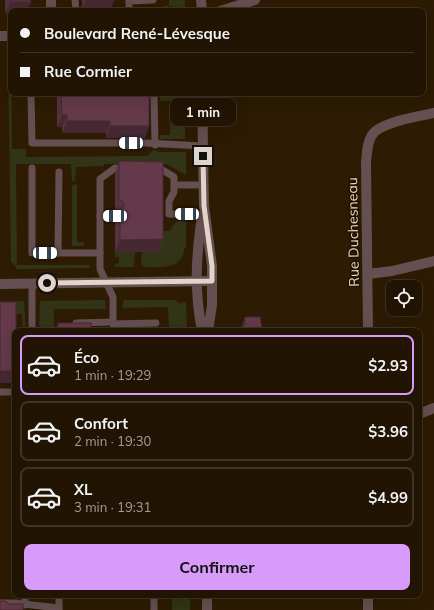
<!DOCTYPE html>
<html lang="fr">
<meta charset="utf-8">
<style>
body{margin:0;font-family:Mulish,sans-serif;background:#2a1d0c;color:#f1f3f6;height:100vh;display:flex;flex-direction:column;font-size:15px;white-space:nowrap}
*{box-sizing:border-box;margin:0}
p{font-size:13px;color:#a29e99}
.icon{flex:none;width:22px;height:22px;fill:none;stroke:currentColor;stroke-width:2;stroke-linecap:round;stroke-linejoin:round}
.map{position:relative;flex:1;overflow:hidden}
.sheet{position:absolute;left:12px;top:328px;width:410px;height:270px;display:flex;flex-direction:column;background:#221402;border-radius:8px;box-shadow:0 4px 16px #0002,0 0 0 1px #3f3324}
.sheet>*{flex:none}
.banner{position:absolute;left:8px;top:8px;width:418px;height:88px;border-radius:8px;box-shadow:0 4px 16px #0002,0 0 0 1px #3f3324;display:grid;align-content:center;height:88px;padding:0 12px;background:#221402}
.fabs{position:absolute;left:386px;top:280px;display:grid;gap:8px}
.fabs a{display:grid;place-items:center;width:36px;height:36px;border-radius:8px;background:#221402;box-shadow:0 4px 16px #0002,0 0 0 1px #3f3324;font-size:20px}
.end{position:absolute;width:18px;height:18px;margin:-9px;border:5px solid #e2d5c7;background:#111;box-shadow:0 0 0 2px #111}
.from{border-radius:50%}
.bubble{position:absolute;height:28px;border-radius:8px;background:#221402;box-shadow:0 4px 16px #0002,0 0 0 1px #3f3324;font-size:13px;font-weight:700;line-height:28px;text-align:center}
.car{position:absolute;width:12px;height:24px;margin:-12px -6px;border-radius:5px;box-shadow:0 0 3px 1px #0007;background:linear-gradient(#fff 24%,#345 0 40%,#fff 0 76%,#345 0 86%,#fff 0)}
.banner b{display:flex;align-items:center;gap:14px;height:38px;font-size:15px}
.banner b+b{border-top:1px solid #3f3324}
.banner i{width:10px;height:10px;background:#f1f3f6}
ul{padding:7px 0 0;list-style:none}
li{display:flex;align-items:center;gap:12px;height:60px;margin:0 8px 6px;padding:0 4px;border:2px solid #3f3324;border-radius:8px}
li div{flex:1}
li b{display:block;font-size:15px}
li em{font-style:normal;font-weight:700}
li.current{border-color:#d79bf9}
li>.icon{width:36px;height:36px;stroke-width:1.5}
.primary-button{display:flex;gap:8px;margin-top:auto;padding:8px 12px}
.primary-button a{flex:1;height:46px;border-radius:8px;background:#d79bf9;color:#111;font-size:16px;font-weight:700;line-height:46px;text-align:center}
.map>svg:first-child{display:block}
</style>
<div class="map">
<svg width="434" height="610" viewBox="0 0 434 610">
<rect width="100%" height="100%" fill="#2d1b03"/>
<!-- green -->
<g fill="#323417">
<polygon points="169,0 185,0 185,11 174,11 175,9 171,6 166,7 167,11 164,11 164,6 169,5"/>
<polygon points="6,46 11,46 12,149 26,149 26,157 147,156 154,150 160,152 186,152 186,175 166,164 104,164 104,166 76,167 75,181 72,181 71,164 16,164 17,265 89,265 90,268 16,269 16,266 11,262 8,54"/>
<polygon points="170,93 185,93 185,139 160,139 160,135 170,135 170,101 160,101 160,96 170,96"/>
<polygon points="77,184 77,242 83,242 85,246 72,246 72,185"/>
<path d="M178,221H186V248H184C184,270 159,267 144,267L141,264L142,252L159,251V231H170L174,224Z"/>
<polygon points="115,252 135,252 134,267 117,267 115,266 115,264 119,263 119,257 115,257"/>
<polygon points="105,300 106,309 54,309 54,331 39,331 40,301"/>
<polygon points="124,300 175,300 179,303 186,302 187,331 169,331 168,307 122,308"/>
<polygon points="24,301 26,330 23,330 22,314 0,314 0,302"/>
<rect x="172" y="595" width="18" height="15"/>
</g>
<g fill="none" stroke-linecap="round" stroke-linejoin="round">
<!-- service -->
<g stroke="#654f50" stroke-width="7">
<polyline points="75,0 76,11"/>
<polyline points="129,11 129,1 153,0"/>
<polyline points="31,93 32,143 146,143 203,146"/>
<polyline points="154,93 155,145"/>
<polyline points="32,168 32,253 100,253"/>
<polyline points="125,169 115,168 100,179 100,269 113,297 113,324 156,323"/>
<polyline points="154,169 161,169 174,177 174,185 203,185"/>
<polyline points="174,185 174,192 169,201 169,214 205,215"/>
<polyline points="100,216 115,216"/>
<polyline points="58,253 59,172"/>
<polyline points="32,283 32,331"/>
<polyline points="76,323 113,322"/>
<polyline points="113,324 118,331"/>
<polyline points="0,392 15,392"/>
<polyline points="25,595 25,605"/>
<polyline points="59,595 59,610"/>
<polyline points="154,595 154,610"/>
<polyline points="0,603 15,603 59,608"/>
</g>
<!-- minor -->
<g stroke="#654f50" stroke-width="10">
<polyline points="51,0 51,11"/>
<polyline points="220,11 255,0"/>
<polyline points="0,36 11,36"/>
<polyline points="368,274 392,271 434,261"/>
<path d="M368,331L366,163C367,153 367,143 372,135C380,122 419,116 434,113"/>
<polyline points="419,414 434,408"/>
<polyline points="368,595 368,610"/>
</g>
<!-- tertiary -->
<g stroke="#654f50" stroke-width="10">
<polyline points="201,0 202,11"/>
<polyline points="202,93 204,206 212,266 212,305 208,331"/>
<path d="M202,216C196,258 194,289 202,331"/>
<polyline points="0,284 212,281"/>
<polyline points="207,595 207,610"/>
</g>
</g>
<!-- wall -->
<g fill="#56313f">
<polygon points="5,0 30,0 31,2 27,11 11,11 11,13 5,13"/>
<polygon points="82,0 114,0 110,11 82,11"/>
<polygon points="57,93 149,93 149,126 145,138 106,138 106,133 62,133 62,127 57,127"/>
<polygon points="119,162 163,239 159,252 115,252 115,221 118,214 115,211 115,174"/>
<polygon points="245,317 262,329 270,331 240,331"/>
<polygon points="58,323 91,331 55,331"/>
</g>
<!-- shaded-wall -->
<g fill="#462833">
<polygon points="86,0 114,0 110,11 82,11"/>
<polygon points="10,2 31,2 27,11 11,11 11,13 5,13"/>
<polygon points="62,115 67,115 62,127 57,127"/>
<polygon points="67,121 110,121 106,133 62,133"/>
<polygon points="110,126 149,126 145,138 106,138"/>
<polygon points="163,239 159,252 115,252 120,240"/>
<polygon points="0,371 15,371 15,374 12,383 0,383"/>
</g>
<!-- building -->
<g fill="#643949" stroke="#462833">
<polygon points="10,0 30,0 31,2 10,2"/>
<polygon points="61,93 149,93 149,126 110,126 110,121 67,121 67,115 62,115"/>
<polygon points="121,161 163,162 163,239 120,240 120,209 124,207 124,203 119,199 119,162"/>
<polygon points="0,302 16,302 16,331 15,331 15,371 0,371"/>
<polygon points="245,317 260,317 262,329 270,329 270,331 243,331 243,325 245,325"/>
<rect x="58" y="323" width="33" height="8"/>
<rect x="136" y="328" width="33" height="3"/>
<polygon points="0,601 6,601 9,604 23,604 23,610 0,610"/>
</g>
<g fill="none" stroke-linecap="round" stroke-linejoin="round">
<!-- route -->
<polyline stroke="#e2d5c7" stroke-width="5" points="47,283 212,281 212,266 204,206 203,156"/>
</g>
<g text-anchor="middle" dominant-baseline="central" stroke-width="3" stroke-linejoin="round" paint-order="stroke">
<!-- street labels -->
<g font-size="14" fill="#e2d5c7" stroke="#231200">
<text transform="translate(353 232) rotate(-91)">Rue Duchesneau</text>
</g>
</g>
</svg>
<div class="fabs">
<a><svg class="icon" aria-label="locate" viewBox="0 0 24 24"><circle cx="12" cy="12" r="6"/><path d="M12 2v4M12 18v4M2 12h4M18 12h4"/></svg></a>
</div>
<i class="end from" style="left:47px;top:283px"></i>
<i class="end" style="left:203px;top:156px"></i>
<div class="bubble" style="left:170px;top:98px;width:66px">1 min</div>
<i class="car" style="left:131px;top:143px;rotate:270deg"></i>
<i class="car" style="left:187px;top:214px;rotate:271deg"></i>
<i class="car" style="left:115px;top:216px;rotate:270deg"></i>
<i class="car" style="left:45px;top:253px;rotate:90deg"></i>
<div class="banner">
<b><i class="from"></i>Boulevard René-Lévesque</b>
<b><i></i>Rue Cormier</b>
</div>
<section class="sheet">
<ul>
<li class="current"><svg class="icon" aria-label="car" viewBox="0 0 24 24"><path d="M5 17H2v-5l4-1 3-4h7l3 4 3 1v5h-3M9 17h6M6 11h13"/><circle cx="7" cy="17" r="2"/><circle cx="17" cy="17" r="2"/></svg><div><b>Éco</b><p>1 min · 19:29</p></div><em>$2.93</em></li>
<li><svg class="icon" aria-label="car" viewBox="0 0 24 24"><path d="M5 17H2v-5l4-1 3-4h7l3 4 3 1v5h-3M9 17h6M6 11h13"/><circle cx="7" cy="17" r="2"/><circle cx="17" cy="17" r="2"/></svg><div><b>Confort</b><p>2 min · 19:30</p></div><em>$3.96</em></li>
<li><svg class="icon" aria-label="car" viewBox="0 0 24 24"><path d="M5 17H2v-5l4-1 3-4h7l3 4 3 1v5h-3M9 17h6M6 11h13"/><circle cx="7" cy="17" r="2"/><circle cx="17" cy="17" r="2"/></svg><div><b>XL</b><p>3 min · 19:31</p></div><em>$4.99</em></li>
</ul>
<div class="primary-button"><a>Confirmer</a></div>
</section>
</div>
